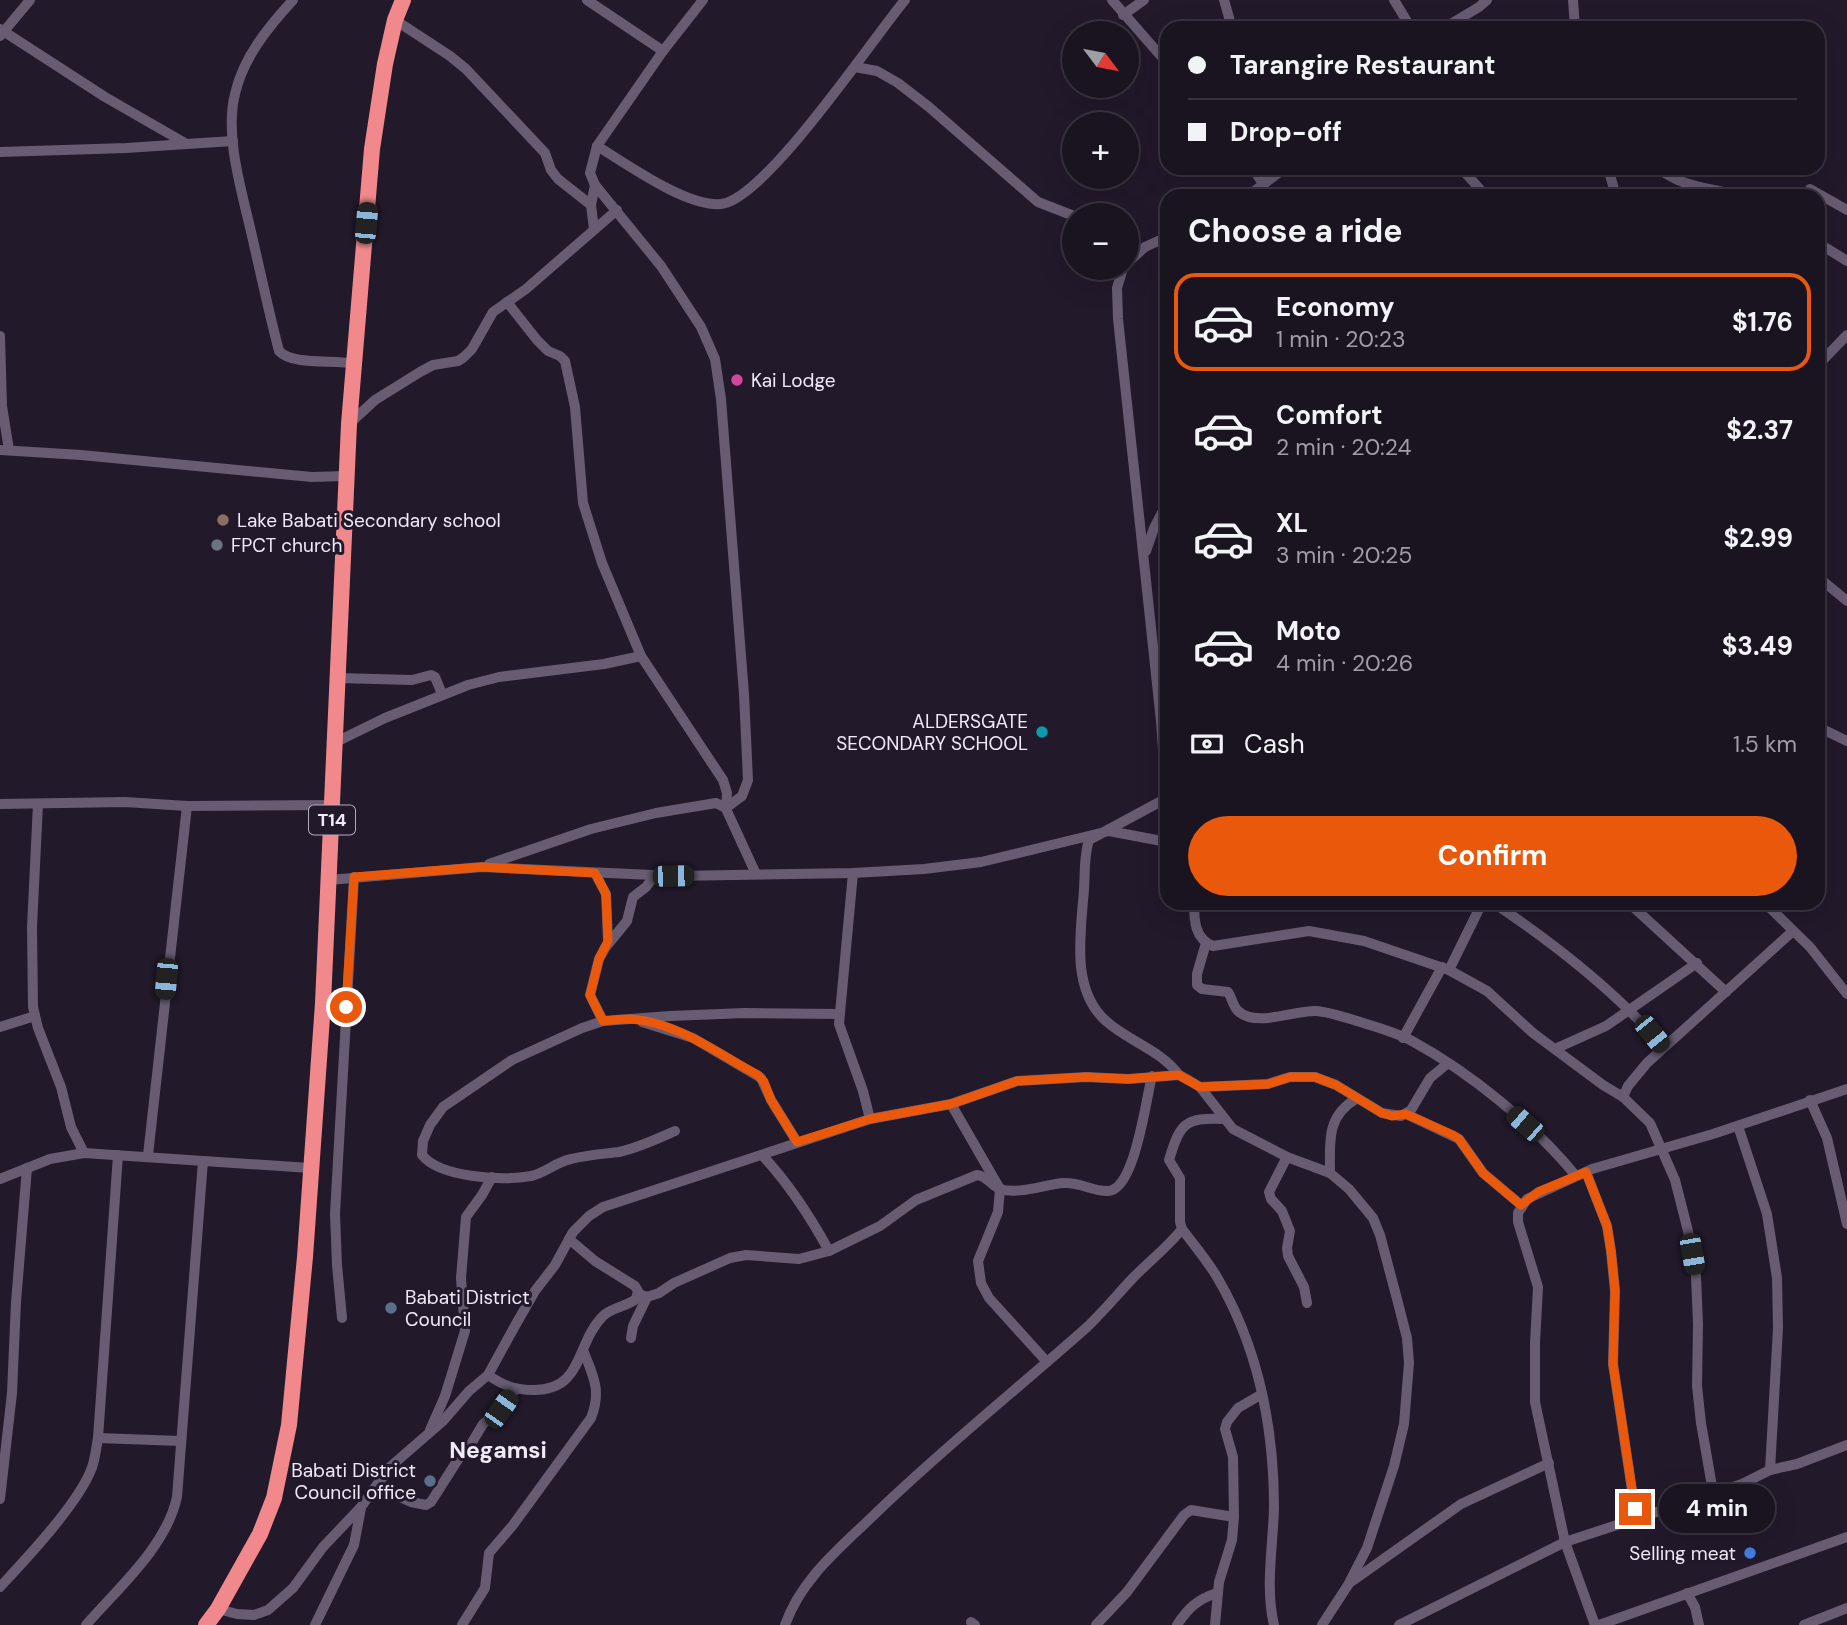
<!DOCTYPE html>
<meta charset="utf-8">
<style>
body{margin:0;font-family:"DM Sans",sans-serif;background:#27202d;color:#f1f3f6;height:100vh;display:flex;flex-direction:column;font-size:26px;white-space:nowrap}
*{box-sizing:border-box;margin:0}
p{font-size:23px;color:#9f9ea5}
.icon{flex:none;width:38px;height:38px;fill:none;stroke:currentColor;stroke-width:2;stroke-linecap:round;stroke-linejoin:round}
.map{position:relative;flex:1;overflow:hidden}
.details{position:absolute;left:1160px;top:189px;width:665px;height:721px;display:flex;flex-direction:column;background:#1a1320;border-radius:21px;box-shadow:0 7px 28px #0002,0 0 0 2px #38323e}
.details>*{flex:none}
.banner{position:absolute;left:1160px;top:21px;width:665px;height:154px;border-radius:21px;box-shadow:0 7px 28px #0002,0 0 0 2px #38323e;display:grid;align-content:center;height:154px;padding:0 28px;background:#1a1320}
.needle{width:46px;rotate:122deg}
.controls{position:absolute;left:1062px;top:21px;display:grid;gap:14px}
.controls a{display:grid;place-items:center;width:77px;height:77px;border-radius:50%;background:#1a1320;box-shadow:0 7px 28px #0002,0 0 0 2px #38323e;font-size:35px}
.end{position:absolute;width:32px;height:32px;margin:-16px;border:9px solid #ea580c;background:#fff;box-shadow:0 0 0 4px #fff}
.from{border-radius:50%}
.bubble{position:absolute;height:49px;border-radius:24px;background:#1a1320;box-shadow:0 7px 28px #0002,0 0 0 2px #38323e;font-size:23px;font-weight:700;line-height:49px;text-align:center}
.car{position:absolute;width:21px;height:42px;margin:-21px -10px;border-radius:9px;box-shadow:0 0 5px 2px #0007;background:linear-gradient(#222 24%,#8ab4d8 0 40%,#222 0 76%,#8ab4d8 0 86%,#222 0)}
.banner b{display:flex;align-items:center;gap:24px;height:66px;font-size:26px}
.banner b+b{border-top:2px solid #38323e}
.banner i{width:18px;height:18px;background:#f1f3f6}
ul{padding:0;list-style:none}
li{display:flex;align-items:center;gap:21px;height:98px;margin:0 14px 10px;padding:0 14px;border:4px solid transparent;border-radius:21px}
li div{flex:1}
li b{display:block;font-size:26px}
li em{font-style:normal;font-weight:700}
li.on{border-color:#ea580c}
li>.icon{width:63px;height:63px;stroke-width:1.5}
h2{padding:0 28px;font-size:32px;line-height:84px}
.pay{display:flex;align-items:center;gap:18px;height:77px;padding:0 28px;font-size:26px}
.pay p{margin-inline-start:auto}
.primary-button{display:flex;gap:14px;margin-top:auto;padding:14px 28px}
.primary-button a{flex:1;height:80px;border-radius:42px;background:#ea580c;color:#fff;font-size:28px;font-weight:700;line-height:80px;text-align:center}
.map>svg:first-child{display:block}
</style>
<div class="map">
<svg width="1847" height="1625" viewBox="0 0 1847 1625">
<rect width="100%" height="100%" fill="#22192b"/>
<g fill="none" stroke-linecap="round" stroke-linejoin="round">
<!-- minor -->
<g stroke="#675c72" stroke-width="10">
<path d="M293,0C268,27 243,58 235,94C224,137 243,195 252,236C261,275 269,313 279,351C293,366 334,359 356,364"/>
<polyline points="587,0 663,51"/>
<polyline points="703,0 663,51 597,146 590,173 595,185 661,266 701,327 715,359 721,399 744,694 748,780 742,796 726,808 727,811 756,874"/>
<polyline points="1112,0 1167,63"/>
<polyline points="1224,0 1232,28"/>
<polyline points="1394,0 1411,28"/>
<polyline points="1573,0 1575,28"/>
<polyline points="1123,15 1144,0"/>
<polyline points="395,20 450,56 466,69 545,153 551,170 558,179 591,205"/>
<polyline points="1444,28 1479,7 1487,0"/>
<polyline points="0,29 105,97 185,143"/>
<polyline points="0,36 30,0"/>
<polyline points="855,67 877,71 898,83 929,107 1038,202 1074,216"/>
<path d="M597,146C627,164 686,207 721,204C765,200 873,38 905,0"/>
<polyline points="0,152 126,148 233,141"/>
<polyline points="1253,168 1263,184"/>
<polyline points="1461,168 1486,196"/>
<polyline points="1608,168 1616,196"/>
<path d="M1658,168C1685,189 1709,187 1740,196"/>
<polyline points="1810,189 1847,210"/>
<polyline points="1248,196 1285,168"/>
<polyline points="594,229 591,205 595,185"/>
<polyline points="1818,243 1847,261"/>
<polyline points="1127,263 1145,247 1167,237"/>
<polyline points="1123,268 1117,288 1118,319 1161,721 1167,807"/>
<polyline points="0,336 2,406 9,450"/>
<polyline points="1818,365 1847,335"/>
<polyline points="349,424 375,400 420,372 433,365 458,361 464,357 472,349 493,312 526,289 617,210"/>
<polyline points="0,450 81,455 312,477 346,476"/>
<polyline points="1146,551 1154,528 1167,503"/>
<polyline points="1818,577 1847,601"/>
<polyline points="338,678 412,680 431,675 435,677 442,694"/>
<polyline points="1818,727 1847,741"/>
<polyline points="334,743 385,718 468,685 499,677 604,664 641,656"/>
<path d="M1167,798L1089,840C1084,855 1085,873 1084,889C1081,932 1070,989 1106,1021C1128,1041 1161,1050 1179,1075"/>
<polyline points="0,804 125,802 187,806 333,805"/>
<polyline points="38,804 32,927 33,1007 38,1028 61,1087 71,1127 84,1153"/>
<polyline points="489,864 591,829 656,813 716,803 726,808 727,793 723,780 641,656 602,563 583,503 575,407 565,361 560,356 548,351 537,340 507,302"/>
<polyline points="595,873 606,894 608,941"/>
<polyline points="853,873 839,1024 863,1091 870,1119"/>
<polyline points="329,880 482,867 673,876 853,873 924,869 981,862 1109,831 1167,842"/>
<path d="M1194,903C1194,921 1195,939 1213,946L1309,931L1364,941L1449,970L1487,991L1533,1033L1603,1085L1623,1097L1650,1123L1675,1180L1688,1231L1696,1276L1698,1324L1697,1386L1701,1423L1713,1492"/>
<path d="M1494,903C1553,943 1618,993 1663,1047"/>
<polyline points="1629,903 1726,992"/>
<polyline points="1765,903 1810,947 1847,994"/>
<path d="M1206,943L1197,974V985L1202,989L1228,992C1232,998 1233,1006 1238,1011C1256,1028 1294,1010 1316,1011C1329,1012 1344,1017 1357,1021C1375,1027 1395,1032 1412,1041C1471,1073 1534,1125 1576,1176"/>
<polyline points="1449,970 1482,903"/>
<polyline points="603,1021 590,995 599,959 605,948 627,921 633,897 646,887 655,875"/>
<polyline points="642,1022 693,1038 761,1078 771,1100 797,1142"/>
<polyline points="0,1027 35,1016"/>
<polyline points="1403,1038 1442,967"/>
<polyline points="1557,1048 1606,1026 1697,963"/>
<polyline points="1200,1087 1268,1084 1290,1077 1315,1077 1336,1085 1382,1113 1401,1116 1411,1110 1430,1078 1447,1064"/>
<polyline points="1623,1097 1628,1086 1647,1063 1793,931"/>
<polyline points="1810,1100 1827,1138 1847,1224"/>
<polyline points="951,1104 1000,1189 998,1212 978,1261 981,1283 989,1298 1047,1362"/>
<polyline points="1406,1114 1459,1139 1483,1173 1521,1205"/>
<path d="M1224,1119C1184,1117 1180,1124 1169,1160L1180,1178V1222L1182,1229C1194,1245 1207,1260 1217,1277C1258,1347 1274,1427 1274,1508C1273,1546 1265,1587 1274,1625"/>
<polyline points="1738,1126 1767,1214 1777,1278 1778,1328 1770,1470"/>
<path d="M675,1131C657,1139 638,1148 619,1152C603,1154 587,1155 571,1159C556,1162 545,1173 531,1176C504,1181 440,1178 422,1155L423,1141L430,1125L443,1107L512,1060L582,1028L603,1021L670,1016L745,1013L839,1014"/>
<polyline points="148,1155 187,806"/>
<path d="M762,1155C790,1185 810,1216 829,1251"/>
<polyline points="1287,1157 1269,1192 1271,1199 1282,1211 1290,1231 1287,1248 1288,1256 1304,1287 1307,1303"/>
<polyline points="1586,1172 1607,1226 1611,1251 1615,1291 1613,1364 1636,1517"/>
<path d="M1330,1173C1330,1143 1326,1116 1356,1099"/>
<polyline points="0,1179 50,1159 84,1153 310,1168"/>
<path d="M639,1294L647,1297L659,1293L674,1283L730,1258L746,1255L799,1259L829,1251L880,1226L916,1200L977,1175C987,1176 991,1185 1000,1189C1018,1195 1046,1184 1064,1183C1079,1182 1092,1191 1107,1191C1135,1192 1146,1098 1152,1076"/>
<polyline points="342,1318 337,1265 335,1214 354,877"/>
<polyline points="631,1338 633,1326 647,1297"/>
<path d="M488,1375C504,1386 515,1390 534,1390C584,1390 575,1344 603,1316C612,1307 626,1307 636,1299L638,1291L635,1286L595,1261L569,1239"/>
<polyline points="430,1430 445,1396 465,1331 461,1278 466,1217 482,1195 492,1177"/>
<polyline points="98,1438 180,1441"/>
<polyline points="376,1486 411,1502 426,1505 431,1502 464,1450 471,1444 483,1424 501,1409 515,1390"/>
<polyline points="0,1499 12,1393 16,1302 27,1168"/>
<polyline points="1351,1582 1461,1504 1549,1463"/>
<path d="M0,1587C26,1559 77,1505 91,1470C95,1461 96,1449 98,1438L118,1155"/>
<polyline points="1687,1593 1695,1607 1699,1625"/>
<polyline points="218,1609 237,1614 254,1615 268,1610 293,1588 323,1547 361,1507 390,1467 443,1421 469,1391 488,1375 516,1324 535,1291 555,1265 573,1232 589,1216 603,1207 870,1119 951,1104 1017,1081 1086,1077 1128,1079 1179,1075 1190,1081 1200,1087 1233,1129 1287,1157 1330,1173 1349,1189 1373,1218 1380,1235 1397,1299 1407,1338 1409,1363 1404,1424 1394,1466 1367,1548 1348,1585 1322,1625"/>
<polyline points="971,1622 975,1625"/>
<path d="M86,1625C119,1587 166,1547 177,1497L203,1161"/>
<polyline points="315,1625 354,1545 361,1508"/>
<path d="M462,1625L485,1588L489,1553L513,1525L591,1418C602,1390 593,1376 583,1350"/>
<path d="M785,1625C801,1579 840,1548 874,1515C942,1449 1015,1391 1086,1328C1102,1313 1116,1296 1131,1280C1148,1262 1167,1248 1182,1229"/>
<polyline points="1096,1625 1127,1592 1184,1515 1191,1510 1234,1517"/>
<path d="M1177,1625C1188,1608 1198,1599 1217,1593"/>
<polyline points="1215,1625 1219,1582 1232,1540 1234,1517 1233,1457 1225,1429 1227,1422 1238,1408 1262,1394"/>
<polyline points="1399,1625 1565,1542 1742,1484 1770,1470 1797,1464 1847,1445"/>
<polyline points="1595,1625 1565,1542 1535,1402 1535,1343 1538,1287 1518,1222 1518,1213 1527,1199 1592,1169 1713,1134 1847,1089"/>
<polyline points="1599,1625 1847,1537"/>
<polyline points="1804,1625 1847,1608"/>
</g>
<!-- highway -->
<polyline stroke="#f1888b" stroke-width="16" points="206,1625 218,1609 260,1534 274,1498 289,1425 305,1257 323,1003 349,424 372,149 385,64 395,20 403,0"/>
</g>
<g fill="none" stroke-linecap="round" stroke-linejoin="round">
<!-- route -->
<path stroke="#ea580c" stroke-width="9" d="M346,1007L354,877L482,867L595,873L606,894L608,941L599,959L590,995L603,1021C612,1020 621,1019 630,1019C678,1022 718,1054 758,1075L764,1082L771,1100L797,1142L870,1119L951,1104L1017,1081L1086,1077L1128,1079L1179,1075L1200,1087L1268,1084L1290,1077H1315L1336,1085L1382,1113L1392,1116L1406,1114L1453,1135L1459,1139L1483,1173L1521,1205L1538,1192L1586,1172L1607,1226L1611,1251L1615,1290L1613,1364L1635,1509"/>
</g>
<!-- markers -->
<circle fill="#d1479c" stroke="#22192b" stroke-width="2.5" cx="737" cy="380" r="7"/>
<circle fill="#8d6e63" stroke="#22192b" stroke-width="2.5" cx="223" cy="520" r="7"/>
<circle fill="#6b7280" stroke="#22192b" stroke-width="2.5" cx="217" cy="545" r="7"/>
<circle fill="#0f9aa8" stroke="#22192b" stroke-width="2.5" cx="1042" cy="732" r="7"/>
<g fill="#5c6f8a" stroke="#22192b" stroke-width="2.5">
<circle cx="391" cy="1308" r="7"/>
<circle cx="430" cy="1481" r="7"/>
</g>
<circle fill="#3f7fe0" stroke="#22192b" stroke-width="2.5" cx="1750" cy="1553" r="7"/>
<g text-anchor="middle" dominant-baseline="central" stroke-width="6" stroke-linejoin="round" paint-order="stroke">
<!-- shield labels -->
<rect fill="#22192b" stroke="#b2abba" stroke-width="2" x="309" y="805.5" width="46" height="29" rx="5"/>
<g font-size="18" font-weight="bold" fill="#f0eaf7">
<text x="332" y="820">T14</text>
</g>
<!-- poi labels -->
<g font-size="19" fill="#f0eaf7" stroke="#22192b" text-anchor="start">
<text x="751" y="380">Kai Lodge</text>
<text x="237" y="520">Lake Babati Secondary school</text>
<text x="231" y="545">FPCT church</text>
<text x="1028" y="721" text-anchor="end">ALDERSGATE<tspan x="1028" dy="22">SECONDARY SCHOOL</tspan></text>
<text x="405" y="1297">Babati District<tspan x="405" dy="22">Council</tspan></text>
<text x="416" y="1470" text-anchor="end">Babati District<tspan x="416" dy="22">Council office</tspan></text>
<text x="1736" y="1553" text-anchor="end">Selling meat</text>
</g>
<!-- quarter labels -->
<g font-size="23" font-weight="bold" fill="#f0eaf7" stroke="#22192b">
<text x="498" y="1450">Negamsi</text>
</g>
</g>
</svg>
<div class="controls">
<a><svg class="needle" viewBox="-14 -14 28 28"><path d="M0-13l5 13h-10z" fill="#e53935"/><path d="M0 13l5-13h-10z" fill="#9f9ea5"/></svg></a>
<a>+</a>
<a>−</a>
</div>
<i class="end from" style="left:346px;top:1007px"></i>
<i class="end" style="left:1635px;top:1509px"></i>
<div class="bubble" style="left:1659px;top:1484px;width:116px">4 min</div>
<i class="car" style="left:366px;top:223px;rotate:5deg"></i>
<i class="car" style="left:673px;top:876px;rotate:89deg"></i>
<i class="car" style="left:166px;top:979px;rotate:185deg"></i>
<i class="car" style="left:1652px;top:1034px;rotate:141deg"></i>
<i class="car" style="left:1525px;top:1124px;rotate:311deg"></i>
<i class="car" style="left:1692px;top:1254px;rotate:170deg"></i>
<i class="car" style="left:501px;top:1409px;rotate:35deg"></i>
<div class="banner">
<b><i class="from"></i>Tarangire Restaurant</b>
<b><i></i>Drop-off</b>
</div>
<section class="details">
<h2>Choose a ride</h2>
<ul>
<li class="on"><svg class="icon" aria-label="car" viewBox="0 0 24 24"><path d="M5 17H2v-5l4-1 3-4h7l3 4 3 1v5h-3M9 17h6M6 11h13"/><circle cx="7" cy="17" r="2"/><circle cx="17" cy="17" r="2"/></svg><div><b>Economy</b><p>1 min · 20:23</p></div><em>$1.76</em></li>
<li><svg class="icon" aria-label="car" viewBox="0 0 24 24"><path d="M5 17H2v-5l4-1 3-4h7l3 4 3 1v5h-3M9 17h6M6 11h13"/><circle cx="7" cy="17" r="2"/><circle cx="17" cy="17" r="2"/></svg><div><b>Comfort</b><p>2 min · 20:24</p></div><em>$2.37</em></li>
<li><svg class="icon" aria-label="car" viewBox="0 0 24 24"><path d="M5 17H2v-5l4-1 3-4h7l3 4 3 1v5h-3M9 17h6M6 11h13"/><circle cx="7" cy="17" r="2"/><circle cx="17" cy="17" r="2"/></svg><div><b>XL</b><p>3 min · 20:25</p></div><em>$2.99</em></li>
<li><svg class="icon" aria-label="car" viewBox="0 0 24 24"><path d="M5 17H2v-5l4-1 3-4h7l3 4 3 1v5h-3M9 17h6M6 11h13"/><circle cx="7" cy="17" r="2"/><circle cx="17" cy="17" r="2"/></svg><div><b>Moto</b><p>4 min · 20:26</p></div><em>$3.49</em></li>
</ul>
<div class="pay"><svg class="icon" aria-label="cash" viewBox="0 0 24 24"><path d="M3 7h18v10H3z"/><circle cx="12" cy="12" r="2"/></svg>Cash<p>1.5 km</p></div>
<div class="primary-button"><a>Confirm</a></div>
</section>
</div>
